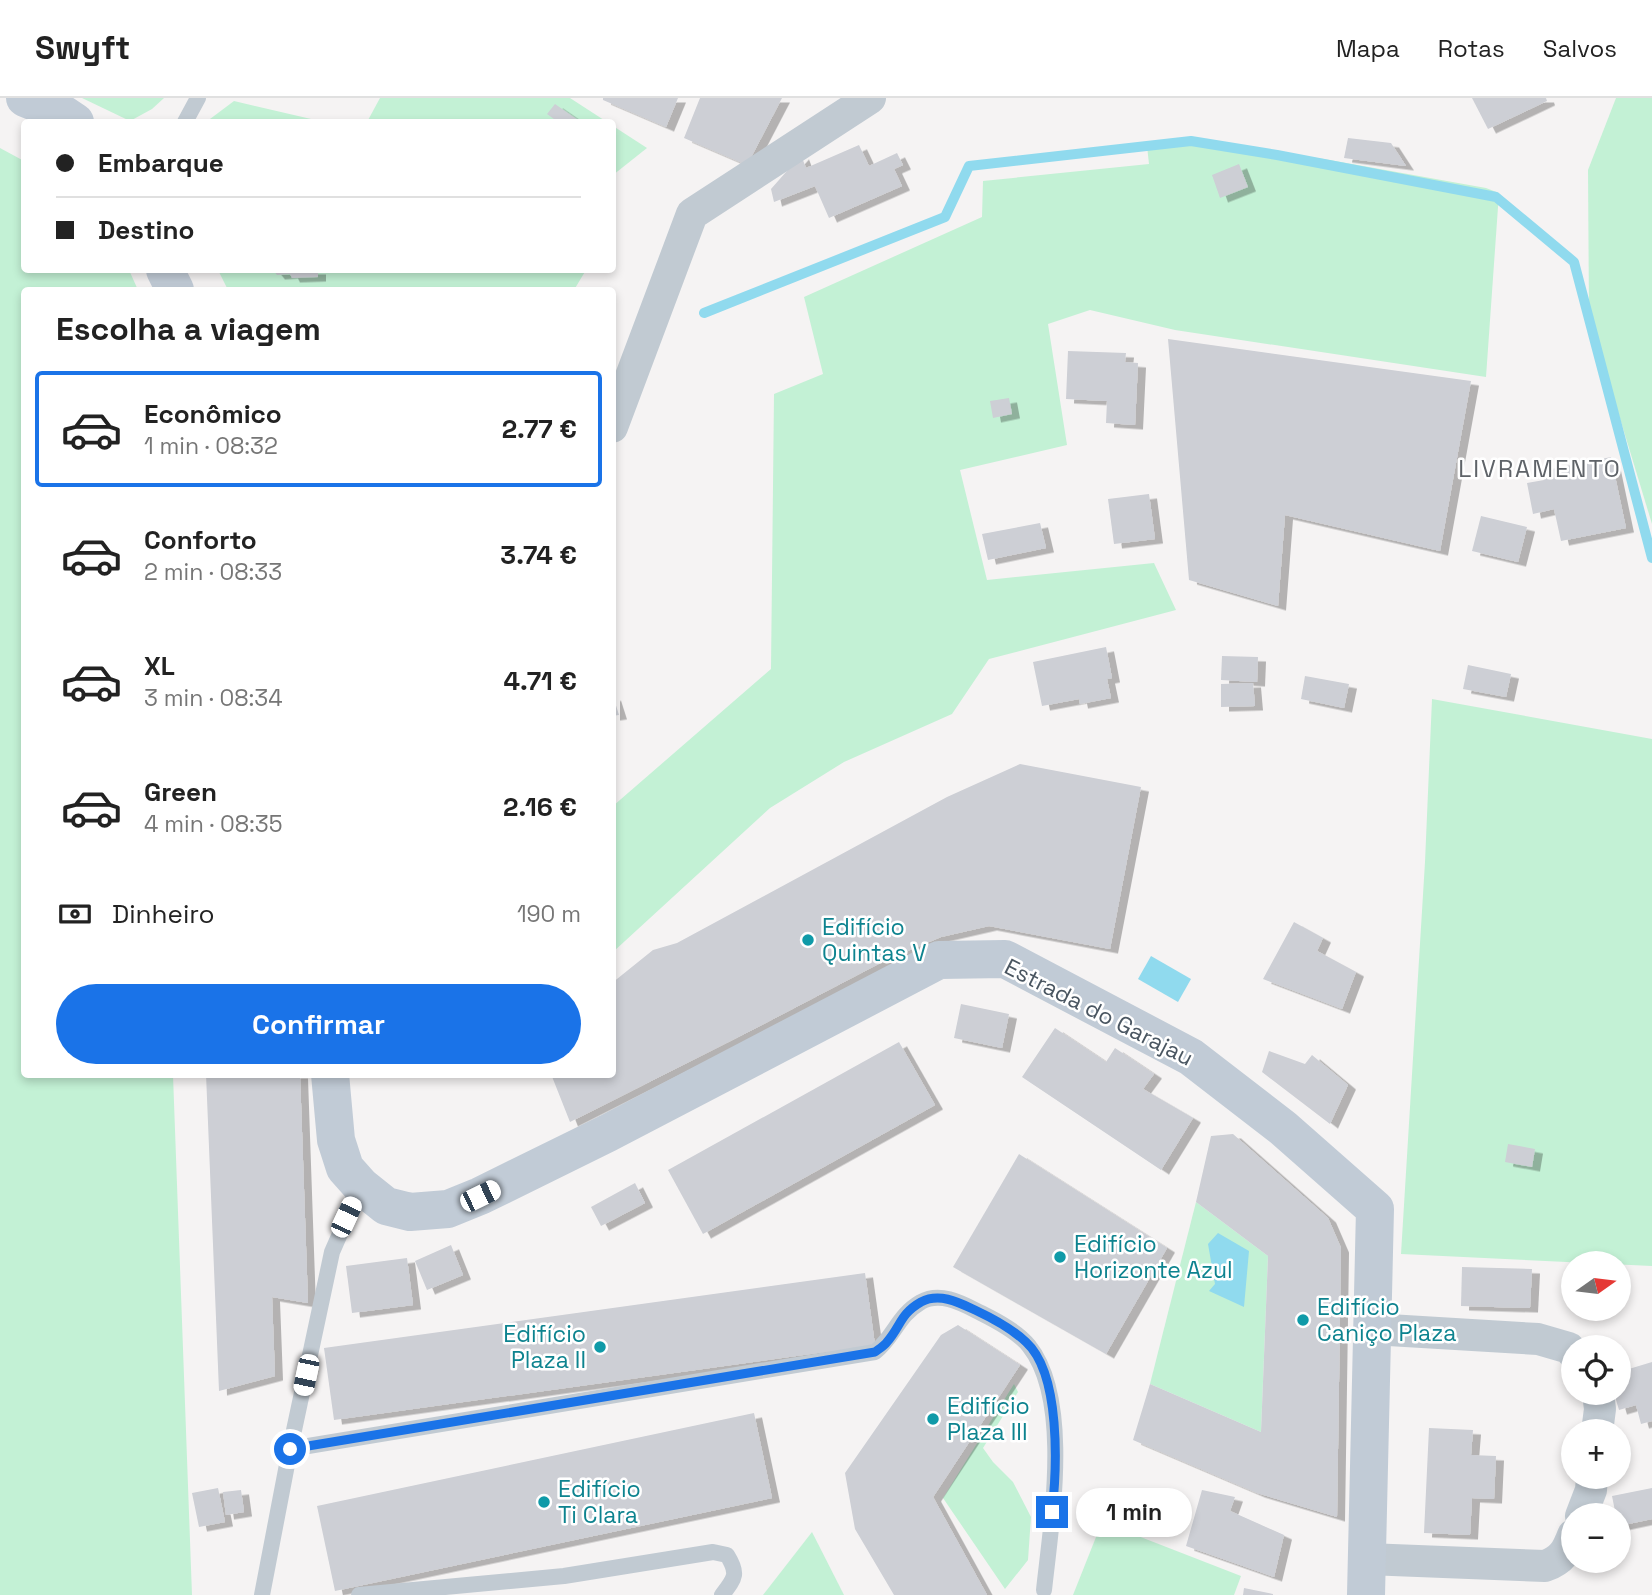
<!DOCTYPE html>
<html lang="pt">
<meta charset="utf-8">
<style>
body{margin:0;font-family:"Space Grotesk",sans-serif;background:#f2f2f2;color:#222;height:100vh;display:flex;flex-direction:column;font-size:26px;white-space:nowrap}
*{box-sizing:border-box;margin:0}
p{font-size:23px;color:#767676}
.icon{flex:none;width:38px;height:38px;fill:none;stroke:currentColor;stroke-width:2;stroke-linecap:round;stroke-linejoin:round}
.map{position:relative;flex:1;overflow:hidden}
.panel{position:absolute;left:21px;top:189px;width:595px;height:791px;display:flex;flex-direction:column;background:#fff;border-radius:7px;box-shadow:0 4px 10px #0003}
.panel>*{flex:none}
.top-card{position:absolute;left:21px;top:21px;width:595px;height:154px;border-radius:7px;box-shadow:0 4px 10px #0003;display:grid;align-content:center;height:154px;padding:0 35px;background:#fff}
.needle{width:46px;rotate:76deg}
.controls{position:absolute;left:1561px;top:1153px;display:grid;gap:14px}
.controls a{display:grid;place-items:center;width:70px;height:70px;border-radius:50%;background:#fff;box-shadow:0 4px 10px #0003;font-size:35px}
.end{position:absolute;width:32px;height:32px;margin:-16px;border:9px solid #1a73e8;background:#fff;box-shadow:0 0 0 4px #fff}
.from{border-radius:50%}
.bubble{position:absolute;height:49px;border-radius:24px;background:#fff;box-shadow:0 4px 10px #0003;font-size:23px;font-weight:600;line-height:49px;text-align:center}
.car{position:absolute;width:21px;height:42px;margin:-21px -10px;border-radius:9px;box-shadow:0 0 5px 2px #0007;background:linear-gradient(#fff 24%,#345 0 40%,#fff 0 76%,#345 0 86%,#fff 0)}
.top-card b{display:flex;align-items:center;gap:24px;height:66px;font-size:26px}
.top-card b+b{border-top:2px solid #e0e0e0}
.top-card i{width:18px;height:18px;background:#222}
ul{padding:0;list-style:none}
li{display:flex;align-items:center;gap:21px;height:116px;margin:0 14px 10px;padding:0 21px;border:4px solid transparent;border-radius:7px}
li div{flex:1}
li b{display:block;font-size:26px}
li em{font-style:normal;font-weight:600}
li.active{border-color:#1a73e8}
li>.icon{width:63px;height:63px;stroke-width:1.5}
h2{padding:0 35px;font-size:32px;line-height:84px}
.pay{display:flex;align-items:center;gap:18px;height:77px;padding:0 35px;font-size:26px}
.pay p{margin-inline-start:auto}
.button{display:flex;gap:14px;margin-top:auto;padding:14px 35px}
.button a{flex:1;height:80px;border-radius:42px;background:#1a73e8;color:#fff;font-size:28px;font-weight:600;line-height:80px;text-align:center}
header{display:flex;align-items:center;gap:42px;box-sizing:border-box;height:98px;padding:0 35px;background:#fff;border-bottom:2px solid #e0e0e0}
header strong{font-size:33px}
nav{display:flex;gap:38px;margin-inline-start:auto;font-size:24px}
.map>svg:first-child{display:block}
</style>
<header>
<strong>Swyft</strong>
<nav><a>Mapa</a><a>Rotas</a><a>Salvos</a></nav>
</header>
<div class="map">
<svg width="1652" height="1497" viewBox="0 0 1652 1497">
<defs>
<filter id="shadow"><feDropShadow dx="8" dy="4.5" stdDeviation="0" flood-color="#0004"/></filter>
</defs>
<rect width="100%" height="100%" fill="#f5f3f3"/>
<!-- green -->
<g fill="#c3f1d5">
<polygon points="82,0 164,0 152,11 130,23"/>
<polygon points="380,0 570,0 607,24 367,24"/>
<polygon points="1616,0 1652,0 1652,426 1589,218 1588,72"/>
<polygon points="234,3 324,24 206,24"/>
<polygon points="613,28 647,50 613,77"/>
<polygon points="1191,43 1324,61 1486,90 1499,95 1486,279 1175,232 1090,212 1048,226 1067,347 960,372 987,482 1154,465 1176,512 989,561 952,616 844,664 770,710 613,854 613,708 771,571 774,296 823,276 804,199 982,119 983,83 1149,66 1147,48"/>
<polygon points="0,50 24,63 24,172 129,172 138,192 24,192 24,976 173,977 192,1497 0,1497"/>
<polygon points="218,172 586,172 574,192 228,192"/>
<polygon points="1432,601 1652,641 1652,1168 1401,1156 1425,764"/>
<polygon points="1196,1104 1268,1158 1261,1334 1150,1286"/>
<polygon points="1014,1286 1018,1294 983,1350 993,1364 1013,1384 1031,1419 1028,1462 1005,1491 943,1400"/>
<polygon points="1102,1424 1241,1478 1234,1497 1073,1497"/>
<polygon points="812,1434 844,1497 763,1497"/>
</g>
<!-- water -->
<g fill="#90daee">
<polygon points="1151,858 1191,881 1178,904 1138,881"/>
<polygon points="1218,1135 1249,1153 1244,1209 1209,1193 1215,1186 1208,1146"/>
</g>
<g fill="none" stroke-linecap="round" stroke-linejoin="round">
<!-- stream -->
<polyline stroke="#90daee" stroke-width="10" points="704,215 945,119 969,68 1191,43 1277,57 1496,99 1574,164 1652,460"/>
</g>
<!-- building -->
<g fill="#cdcfd5" filter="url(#shadow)">
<polygon points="603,0 678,0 666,29 603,2"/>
<polygon points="700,0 782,0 747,67 684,40"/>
<polygon points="1472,0 1546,0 1547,3 1488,31"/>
<polygon points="555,6 581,24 558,24 547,16"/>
<polygon points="1348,40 1391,45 1406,68 1344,60"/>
<polygon points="859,47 869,68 897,55 903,67 894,71 902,88 829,120 815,88 774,104 771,91 801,57 806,70"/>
<polygon points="1239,66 1248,89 1220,100 1212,77"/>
<polygon points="273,172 318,172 318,179 292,180 290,176 277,177"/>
<polygon points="1168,241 1471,283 1440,453 1285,417 1278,508 1189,482"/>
<polygon points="1068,253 1126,255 1125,264 1138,265 1135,327 1106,325 1107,303 1066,301"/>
<polygon points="1009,300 1012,316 993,320 990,303"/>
<polygon points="1611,359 1626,430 1561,443 1554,411 1533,416 1527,385 1544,382 1542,373"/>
<polygon points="1149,396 1155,441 1114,446 1108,401"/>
<polygon points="1481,418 1527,429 1518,464 1472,453"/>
<polygon points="1040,425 1046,450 988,462 982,436"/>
<polygon points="1106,549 1112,580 1107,581 1111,600 1080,606 1079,601 1042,608 1033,564"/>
<polygon points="1222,558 1258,559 1257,584 1221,582"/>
<polygon points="1468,567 1511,576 1506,599 1463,591"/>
<polygon points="1305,578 1349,586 1344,610 1301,601"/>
<polygon points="1253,585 1255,608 1221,609 1221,586"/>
<polygon points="613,598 619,617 612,618 612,599"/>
<polygon points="1020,666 1141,689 1110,851 989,828 941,839 886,862 754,931 570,1024 551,976 612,976 612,885 653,852 677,845 947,699"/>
<polygon points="1294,824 1323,840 1317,853 1356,874 1342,911 1263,881"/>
<polygon points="961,906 1009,916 1002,950 954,940"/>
<polygon points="1055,930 1106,964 1115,950 1154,976 1143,991 1193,1020 1161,1072 1022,979"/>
<polygon points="899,944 935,1007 703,1136 668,1072"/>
<polygon points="1269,953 1305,966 1312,957 1348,987 1330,1026 1262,974"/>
<polygon points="206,976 300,976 308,1205 272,1199 275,1278 219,1293"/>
<polygon points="1233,1036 1328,1120 1341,1150 1337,1419 1257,1395 1133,1342 1150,1286 1261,1334 1268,1158 1196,1104 1211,1038"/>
<polygon points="1508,1046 1535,1051 1532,1069 1505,1064"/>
<polygon points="1019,1056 1167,1150 1106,1256 953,1169"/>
<polygon points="635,1085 645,1105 601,1128 591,1109"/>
<polygon points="451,1147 463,1177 427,1192 415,1163"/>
<polygon points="407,1160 413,1207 352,1215 346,1168"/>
<polygon points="1462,1169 1532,1171 1530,1210 1461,1208"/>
<polygon points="865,1175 875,1247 334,1322 324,1250"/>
<polygon points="958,1227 1020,1267 933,1399 987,1497 894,1497 855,1431 845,1375 941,1237"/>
<polygon points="1652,1264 1652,1323 1641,1326 1636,1307 1619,1312 1614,1295 1619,1295 1619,1274"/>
<polygon points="754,1315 772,1400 335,1493 317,1408"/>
<polygon points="1429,1330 1473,1332 1471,1357 1496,1358 1494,1401 1472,1400 1470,1437 1424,1435"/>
<polygon points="218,1390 225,1424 199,1429 192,1395"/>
<polygon points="1652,1390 1652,1421 1619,1428 1619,1418 1616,1418 1612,1398"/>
<polygon points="241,1392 244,1414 226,1417 223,1394"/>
<polygon points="1202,1392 1235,1399 1230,1413 1284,1437 1274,1479 1186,1448"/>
<polygon points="1244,1490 1273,1496 1273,1497 1243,1497"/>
</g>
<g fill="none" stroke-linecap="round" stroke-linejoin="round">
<!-- lane -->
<g stroke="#c1cad2" stroke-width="16">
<polyline points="185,24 198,0"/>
<path d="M290,1351L875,1254C895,1238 897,1218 921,1204C941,1193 963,1206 981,1215C997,1223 1018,1234 1029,1248C1072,1302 1051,1426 1044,1492"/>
<polyline points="262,1497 290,1351 332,1154 361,1088"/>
<path d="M359,1497L564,1478L713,1454L727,1457C739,1476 735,1480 722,1497"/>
</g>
<!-- street -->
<g stroke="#c1cad2" stroke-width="32">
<polyline points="612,329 692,116 870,0"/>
<polyline points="1372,1231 1538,1241 1569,1250 1573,1255"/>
<polyline points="1597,1334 1600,1311 1598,1295"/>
<polyline points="1581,1418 1591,1392 1592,1379"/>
<path d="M1367,1461L1545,1468C1562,1462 1567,1453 1573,1437"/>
</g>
<!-- secondary -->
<g stroke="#c1cbd6" stroke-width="38">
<polyline points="25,0 60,14 75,24"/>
<polyline points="165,172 175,192"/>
<polyline points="330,976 336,1042 345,1070 361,1088 386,1108 410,1114 448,1111 480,1098 608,1035 939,862 1005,861 1191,959 1283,1030 1375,1111 1366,1497"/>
</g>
</g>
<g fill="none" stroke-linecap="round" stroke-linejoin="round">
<!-- route -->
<path stroke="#1a73e8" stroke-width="9" d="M290,1351L875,1254C879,1251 884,1248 887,1244C901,1228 900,1216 921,1204C940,1194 960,1205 977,1213C994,1221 1012,1231 1026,1244C1061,1276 1057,1370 1052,1414"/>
</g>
<!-- markers -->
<g fill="#0f9aa8" stroke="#fff" stroke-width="2.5">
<circle cx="808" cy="842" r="7"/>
<circle cx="1060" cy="1159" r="7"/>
<circle cx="1303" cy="1222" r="7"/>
<circle cx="600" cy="1249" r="7"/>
<circle cx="933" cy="1321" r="7"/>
<circle cx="544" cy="1404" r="7"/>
</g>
<g text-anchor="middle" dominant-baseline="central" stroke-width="5" stroke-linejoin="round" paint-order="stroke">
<!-- culture labels -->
<g font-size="23" fill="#0d838f" stroke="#fff" text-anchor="start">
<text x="822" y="829">Edifício<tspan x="822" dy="26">Quintas V</tspan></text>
<text x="1074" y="1146">Edifício<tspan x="1074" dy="26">Horizonte Azul</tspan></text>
<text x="1317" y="1209">Edifício<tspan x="1317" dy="26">Caniço Plaza</tspan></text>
<text x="586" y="1236" text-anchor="end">Edifício<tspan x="586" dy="26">Plaza II</tspan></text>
<text x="947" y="1308">Edifício<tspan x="947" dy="26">Plaza III</tspan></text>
<text x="558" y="1391">Edifício<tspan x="558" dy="26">Ti Clara</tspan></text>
</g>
<!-- street labels -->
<g font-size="23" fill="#4a5661" stroke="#fff">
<text transform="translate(1099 914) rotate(27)">Estrada do Garajau</text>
</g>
<!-- neighbourhood labels -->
<g font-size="24" letter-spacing="2" fill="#5f6368" stroke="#fff">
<text x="1540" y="370">LIVRAMENTO</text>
</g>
</g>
</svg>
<div class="controls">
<a><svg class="needle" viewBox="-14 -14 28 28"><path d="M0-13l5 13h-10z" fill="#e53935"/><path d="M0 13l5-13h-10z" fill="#767676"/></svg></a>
<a><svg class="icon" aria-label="locate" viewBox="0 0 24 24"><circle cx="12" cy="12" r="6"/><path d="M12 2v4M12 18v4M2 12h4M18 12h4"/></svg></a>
<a>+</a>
<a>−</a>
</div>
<i class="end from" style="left:290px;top:1351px"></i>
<i class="end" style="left:1052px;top:1414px"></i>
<div class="bubble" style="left:1076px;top:1390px;width:116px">1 min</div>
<i class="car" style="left:480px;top:1098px;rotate:64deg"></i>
<i class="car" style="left:346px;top:1119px;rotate:25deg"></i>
<i class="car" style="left:306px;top:1277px;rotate:192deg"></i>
<div class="top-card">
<b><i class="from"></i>Embarque</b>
<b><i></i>Destino</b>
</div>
<section class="panel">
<h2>Escolha a viagem</h2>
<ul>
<li class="active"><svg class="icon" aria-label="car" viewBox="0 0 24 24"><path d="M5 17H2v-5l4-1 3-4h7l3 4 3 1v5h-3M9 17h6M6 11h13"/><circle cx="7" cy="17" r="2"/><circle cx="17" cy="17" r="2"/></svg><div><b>Econômico</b><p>1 min · 08:32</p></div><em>2.77 €</em></li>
<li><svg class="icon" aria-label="car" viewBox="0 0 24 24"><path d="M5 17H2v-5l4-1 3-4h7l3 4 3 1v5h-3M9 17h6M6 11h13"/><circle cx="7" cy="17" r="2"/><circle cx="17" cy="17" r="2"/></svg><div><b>Conforto</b><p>2 min · 08:33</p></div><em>3.74 €</em></li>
<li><svg class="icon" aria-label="car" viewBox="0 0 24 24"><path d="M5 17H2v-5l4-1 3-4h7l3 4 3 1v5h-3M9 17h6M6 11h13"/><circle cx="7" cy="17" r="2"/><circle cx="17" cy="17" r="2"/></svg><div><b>XL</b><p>3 min · 08:34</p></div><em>4.71 €</em></li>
<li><svg class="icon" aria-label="car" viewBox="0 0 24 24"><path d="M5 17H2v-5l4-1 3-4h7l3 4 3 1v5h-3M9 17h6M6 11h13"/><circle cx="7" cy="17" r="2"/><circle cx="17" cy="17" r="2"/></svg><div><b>Green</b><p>4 min · 08:35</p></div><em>2.16 €</em></li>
</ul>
<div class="pay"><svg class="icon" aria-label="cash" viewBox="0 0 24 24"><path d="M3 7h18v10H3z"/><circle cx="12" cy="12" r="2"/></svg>Dinheiro<p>190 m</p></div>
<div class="button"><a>Confirmar</a></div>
</section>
</div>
